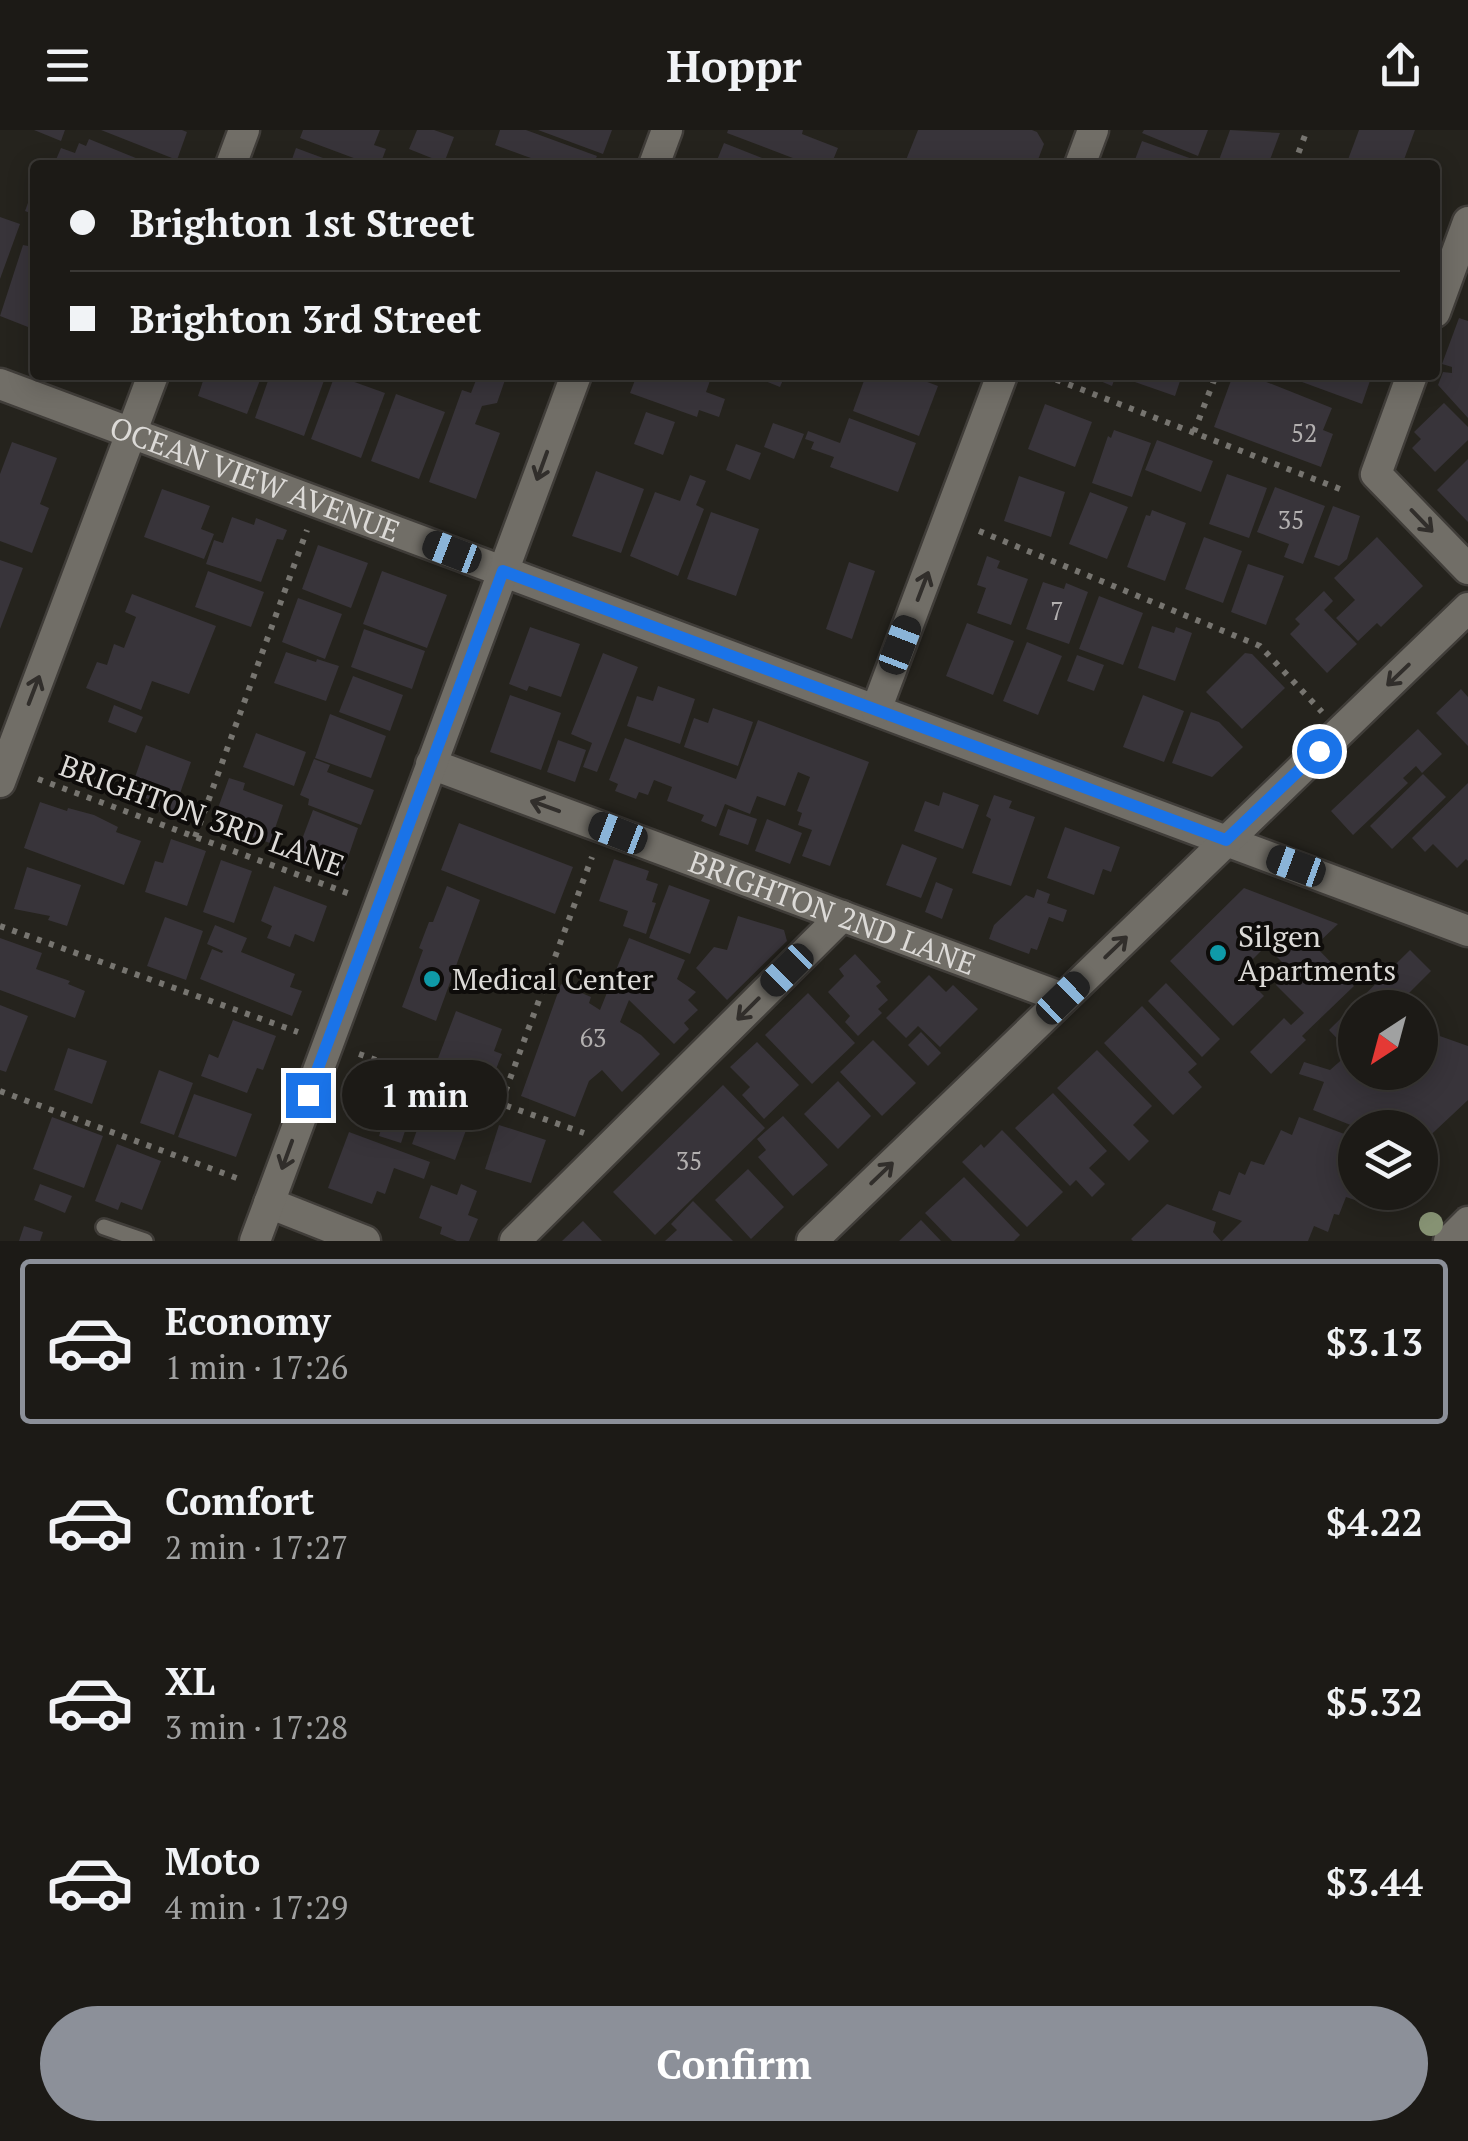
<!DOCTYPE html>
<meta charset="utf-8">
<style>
body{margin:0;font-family:"PT Serif",serif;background:#25231f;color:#f1f3f6;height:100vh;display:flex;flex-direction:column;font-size:38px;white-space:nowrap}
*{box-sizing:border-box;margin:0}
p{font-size:32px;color:#a0a1a1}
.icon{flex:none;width:55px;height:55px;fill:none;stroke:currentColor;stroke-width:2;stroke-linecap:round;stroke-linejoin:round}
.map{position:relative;height:1111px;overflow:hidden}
.details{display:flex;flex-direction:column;background:#1c1a16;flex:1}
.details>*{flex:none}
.banner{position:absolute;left:30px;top:30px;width:1410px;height:220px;border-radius:10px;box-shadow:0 5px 25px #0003,0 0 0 2px #3a3835;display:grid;align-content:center;height:220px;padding:0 40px;background:#1c1a16}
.needle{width:65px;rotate:216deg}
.fabs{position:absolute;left:1338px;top:860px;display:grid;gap:20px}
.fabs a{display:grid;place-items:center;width:100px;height:100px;border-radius:50%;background:#1c1a16;box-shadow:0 5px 25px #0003,0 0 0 2px #3a3835;font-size:50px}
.end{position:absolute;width:45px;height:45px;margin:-22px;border:12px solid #1a73e8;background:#fff;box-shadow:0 0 0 5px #fff}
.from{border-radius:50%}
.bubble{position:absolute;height:70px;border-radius:35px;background:#1c1a16;box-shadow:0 5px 25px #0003,0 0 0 2px #3a3835;font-size:32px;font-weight:700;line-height:70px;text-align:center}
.car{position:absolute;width:30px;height:60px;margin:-30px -15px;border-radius:12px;box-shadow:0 0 8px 2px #0007;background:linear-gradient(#222 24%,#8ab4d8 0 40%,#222 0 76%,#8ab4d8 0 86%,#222 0)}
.banner b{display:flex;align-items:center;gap:35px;height:95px;font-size:38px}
.banner b+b{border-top:2px solid #3a3835}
.banner i{width:25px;height:25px;background:#f1f3f6}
ul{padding:18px 0 0;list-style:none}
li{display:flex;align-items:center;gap:30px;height:165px;margin:0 20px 15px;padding:0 20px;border:5px solid transparent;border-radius:10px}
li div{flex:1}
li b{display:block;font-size:38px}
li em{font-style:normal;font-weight:700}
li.current{border-color:#8c9099}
li>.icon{width:90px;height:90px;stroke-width:1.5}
.cta{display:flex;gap:20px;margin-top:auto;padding:20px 40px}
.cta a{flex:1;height:115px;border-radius:60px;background:#8c9099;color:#fff;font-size:40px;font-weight:700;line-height:115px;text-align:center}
header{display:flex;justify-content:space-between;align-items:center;height:130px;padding:0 40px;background:#1c1a16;font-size:45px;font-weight:700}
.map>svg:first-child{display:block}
</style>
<header><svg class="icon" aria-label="menu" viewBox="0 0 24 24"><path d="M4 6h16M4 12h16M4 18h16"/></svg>Hoppr<svg class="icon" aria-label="share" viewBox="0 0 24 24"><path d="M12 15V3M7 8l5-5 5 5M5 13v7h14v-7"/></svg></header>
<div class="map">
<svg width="1468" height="1111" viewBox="0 0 1468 1111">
<rect width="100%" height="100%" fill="#25231d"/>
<!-- building -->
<g fill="#38343a">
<polygon points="34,0 65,0 61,11"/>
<polygon points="101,0 182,0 187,2 177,30"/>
<polygon points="303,0 380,0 374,15 386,19 380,35 368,30 367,33 300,8"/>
<polygon points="417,0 434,0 454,7 444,33 409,19"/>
<polygon points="500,0 526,0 597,26 593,35 550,35 495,15"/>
<polygon points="538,0 612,0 603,24"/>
<polygon points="728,0 803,0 802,4 838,18 831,35 811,35 727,3"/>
<polygon points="918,0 1032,0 1037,2 1044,14 1036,35 904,35"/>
<polygon points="1144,0 1208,0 1198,26 1142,3"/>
<polygon points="1230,0 1280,3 1268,35 1232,35 1219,30"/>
<polygon points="1359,0 1415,0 1402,35 1346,35"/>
<polygon points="89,9 153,35 63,35 55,32 61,18 75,23 79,13 86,16"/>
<polygon points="1142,11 1195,30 1194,35 1133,35"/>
<polygon points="724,13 780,35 715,35"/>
<polygon points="296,18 342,35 290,35"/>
<polygon points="35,54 35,85 25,81"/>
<polygon points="0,87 20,94 0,149"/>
<polygon points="34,98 35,177 28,197 0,186 23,115 28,116"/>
<polygon points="1459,188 1468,191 1468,288 1438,255 1443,242 1452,243 1452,237 1442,234"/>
<polygon points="205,245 262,245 247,284 198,266"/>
<polygon points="270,245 326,245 304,306 255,288"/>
<polygon points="335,245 385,263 361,328 311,309"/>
<polygon points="478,245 491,245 505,250 497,273 482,276 475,294 500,303 476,369 429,352 462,260 471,263"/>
<polygon points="637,245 712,245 706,262 725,269 719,287 699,280 697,287 630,263"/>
<polygon points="750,245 785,245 780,257"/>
<polygon points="866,245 909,245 938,256 919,306 853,281"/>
<polygon points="1086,245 1116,245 1112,256"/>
<polygon points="1134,245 1182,245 1175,266 1132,251"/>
<polygon points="1233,245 1249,245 1332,278 1323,300 1333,304 1321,337 1214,297"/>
<polygon points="1305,245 1372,245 1362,274 1302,252"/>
<polygon points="396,264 445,282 419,349 371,331"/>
<polygon points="1444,273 1468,297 1468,310 1435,342 1412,318 1421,309 1414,302"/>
<polygon points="1045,274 1092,292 1075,337 1028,319"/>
<polygon points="646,282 675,292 663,325 634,314"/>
<polygon points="849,288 916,313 898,362 830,337 834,327 811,319 814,312 805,309 808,301 840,313"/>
<polygon points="773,293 804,304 794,329 764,317"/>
<polygon points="1114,300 1151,313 1132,367 1092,353 1108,306 1111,308"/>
<polygon points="1157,310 1213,331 1201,362 1145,340"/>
<polygon points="12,312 57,328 40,374 49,378 32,423 0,411 0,344"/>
<polygon points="736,314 761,323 750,350 726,340"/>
<polygon points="1468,329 1468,392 1437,360"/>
<polygon points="596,341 644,359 621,423 572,406"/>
<polygon points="1227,344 1267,358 1249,408 1209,394"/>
<polygon points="690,345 706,351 696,375 704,379 678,446 630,426 655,362 680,371"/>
<polygon points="1019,346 1065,362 1051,407 1004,391"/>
<polygon points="1275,357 1325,376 1303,434 1284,427 1289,414 1257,402"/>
<polygon points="162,359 210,376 201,399 214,404 204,429 144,407"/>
<polygon points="1090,362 1128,377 1107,429 1069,414"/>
<polygon points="1333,376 1360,386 1347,429 1339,436 1314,427"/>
<polygon points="1152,380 1186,393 1165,451 1127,437 1146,385 1150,386"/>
<polygon points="711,382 759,399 736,466 687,449"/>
<polygon points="232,387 254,395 256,388 287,400 283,410 277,409 261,452 206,434 214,410 223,413"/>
<polygon points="1204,407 1242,421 1223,473 1185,459"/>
<polygon points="1377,407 1423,456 1381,497 1377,493 1358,511 1336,488 1355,470 1334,448"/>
<polygon points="318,415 368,433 351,478 302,459"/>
<polygon points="987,426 1000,431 997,438 1028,449 1011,495 977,483 986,458 977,455"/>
<polygon points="0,430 23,438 0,499"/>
<polygon points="849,432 875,441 852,509 826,499"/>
<polygon points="1248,434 1284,446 1266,495 1231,482"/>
<polygon points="208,441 264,462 251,497 195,477"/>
<polygon points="382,441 447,465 427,518 363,494"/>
<polygon points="1043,452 1064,459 1066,453 1088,462 1069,514 1026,499"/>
<polygon points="1324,461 1333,471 1324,480 1357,514 1327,543 1290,504 1300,494 1295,489"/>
<polygon points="132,464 216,496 189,564 152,551 141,580 86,558 97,532 107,535 114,514 124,518 136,487 125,482"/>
<polygon points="1099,466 1143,483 1123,535 1079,519"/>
<polygon points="298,468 342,484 325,529 282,512"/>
<polygon points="967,493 1014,511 993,565 946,546"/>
<polygon points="1152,496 1174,503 1176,497 1192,503 1175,551 1138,538"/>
<polygon points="530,497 580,514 561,567 529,556 527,561 509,554"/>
<polygon points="364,499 425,521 412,559 351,537"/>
<polygon points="1027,512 1062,526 1038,585 1003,571"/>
<polygon points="286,522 316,532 317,529 339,536 326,571 274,553"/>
<polygon points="603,523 638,537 597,642 583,637 592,613 571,604"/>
<polygon points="1245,523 1252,524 1285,558 1242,599 1206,562"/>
<polygon points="1077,525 1104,535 1094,561 1067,551"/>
<polygon points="353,546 403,565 390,601 339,582"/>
<polygon points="658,556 695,569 680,614 627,596 637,566 653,571"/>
<polygon points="1461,559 1468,567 1468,616 1436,583"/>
<polygon points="510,565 561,583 541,640 490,622"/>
<polygon points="1143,565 1184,581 1164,632 1123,617"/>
<polygon points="114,575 143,587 136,603 108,592"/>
<polygon points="713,578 753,592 738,636 684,617 694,588 708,593"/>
<polygon points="1191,582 1219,592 1243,617 1212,647 1172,633"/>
<polygon points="330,584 386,606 371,648 315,628"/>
<polygon points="758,590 869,632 830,736 802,726 812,700 798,695 802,683 797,681 810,647 798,642 785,676 757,666 750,684 725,674 716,697 701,691 704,685 667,671 672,657 654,650 648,665 639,662 636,669 615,661 618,654 609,650 625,608 736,649"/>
<polygon points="1418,599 1442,624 1422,643 1416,636 1403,648 1408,653 1353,705 1331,681"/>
<polygon points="256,603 306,622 294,656 243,637"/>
<polygon points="558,610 586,620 575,652 547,642"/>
<polygon points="146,615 191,632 172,686 149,678 151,670 130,662"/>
<polygon points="314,629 330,635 327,642 374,660 361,695 308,675 309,669 300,665"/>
<polygon points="1423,644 1446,667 1392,719 1370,696"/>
<polygon points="229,648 245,653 243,660 283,675 270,713 247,705 245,710 211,697"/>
<polygon points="1468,653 1468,731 1466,729 1457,738 1433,714 1425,722 1412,708"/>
<polygon points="943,662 979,675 963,719 914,701 925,671 939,676"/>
<polygon points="994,665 1012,671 1009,678 1035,687 1011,756 972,743 991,689 986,686"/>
<polygon points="40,672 67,681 68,678 94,685 118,697 116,702 141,711 124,755 24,718"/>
<polygon points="728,679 757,689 748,715 719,705"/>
<polygon points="313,680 358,698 342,745 295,728"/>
<polygon points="767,689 802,703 790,734 755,721"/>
<polygon points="459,693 573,737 555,784 441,740"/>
<polygon points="1065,697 1120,717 1111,742 1103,739 1094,765 1047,748"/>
<polygon points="171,709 206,721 187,776 145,762 155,731 163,733"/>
<polygon points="902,714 937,728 921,768 886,755"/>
<polygon points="614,729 649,741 646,750 658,754 652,772 656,773 646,804 623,796 628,781 599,771"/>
<polygon points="221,730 252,741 234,793 203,782"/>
<polygon points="27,737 81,755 67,796 48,790 50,786 14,779"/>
<polygon points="936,752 953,759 942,789 925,782"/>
<polygon points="669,755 710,770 690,824 649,808"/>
<polygon points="274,756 327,776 314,812 295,804 290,817 267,808 272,796 261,791"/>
<polygon points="447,756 480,770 436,891 402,877 423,820 419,818 429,792 433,792"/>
<polygon points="1244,758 1338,794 1315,816 1354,856 1302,906 1306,910 1271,944 1250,922 1284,888 1291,895 1304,883 1276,855 1290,840 1266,816 1240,842 1264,866 1233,896 1170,831"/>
<polygon points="1037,759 1050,764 1047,773 1067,780 1063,792 1049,787 1037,820 1031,818 1029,824 989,809 994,795 1026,765 1034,768"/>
<polygon points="738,786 784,800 787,811 727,870 696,838 714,817 727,820"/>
<polygon points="165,787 203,801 186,850 147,836"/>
<polygon points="215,795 247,808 241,822 295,844 290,857 302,861 292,886 200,849 212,819 222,823 223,821 207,814"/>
<polygon points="0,808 42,823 36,839 70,851 68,854 85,861 75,888 0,860"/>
<polygon points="629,808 685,830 677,849 696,862 688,870 698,880 684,893 689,899 674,914 629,870 620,892 641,905 660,924 622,962 602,940 589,951 575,987 521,966 561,854 591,867 589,873 600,880"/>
<polygon points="1410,820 1431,841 1394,878 1355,878 1355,942 1420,942 1420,899 1468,916 1468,970 1420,1015 1420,998 1358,998 1313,980 1324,952 1299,944 1304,932 1330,940 1354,919 1349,921 1329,900"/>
<polygon points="855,824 881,852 876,856 888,870 878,879 882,883 858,906 845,892 850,886 828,862 844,846 839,839"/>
<polygon points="929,845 946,862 953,855 978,879 940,917 918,896 906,908 886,888"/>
<polygon points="1166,853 1220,909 1202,927 1148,871"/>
<polygon points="808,863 855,913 812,954 765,905"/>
<polygon points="0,875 28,886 6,942 0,940"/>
<polygon points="1142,876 1197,934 1188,942 1202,957 1173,985 1104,913"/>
<polygon points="456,881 502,899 494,921 502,924 492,949 485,946 484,949 437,931"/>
<polygon points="233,890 276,906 263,940 257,938 247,963 201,946 209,924 218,928"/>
<polygon points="921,902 941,923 928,936 908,915"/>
<polygon points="873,910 916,953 882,986 840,942"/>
<polygon points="757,912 799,955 764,989 742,965 750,957 730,937"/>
<polygon points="68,918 107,931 92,974 54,960"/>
<polygon points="1097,920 1152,976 1133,995 1149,1011 1129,1031 1057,958"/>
<polygon points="159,940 193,953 174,1005 140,993"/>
<polygon points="368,942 408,957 405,967 415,971 401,1013 379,1006 385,987 379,985 377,989 355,982"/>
<polygon points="838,951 871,986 838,1019 804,984"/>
<polygon points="723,955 765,998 655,1105 613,1062"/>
<polygon points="431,961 475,976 455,1030 412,1014"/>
<polygon points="1053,963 1107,1021 1089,1038 1105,1054 1092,1067 1076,1050 1070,1056 1015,998"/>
<polygon points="194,964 252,984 236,1027 178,1007"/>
<polygon points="783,986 828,1035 793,1066 758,1027 766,1020 757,1009"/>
<polygon points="52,987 103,1006 84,1058 33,1039"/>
<polygon points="1299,987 1355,1008 1355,1062 1361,1062 1358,1071 1346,1067 1339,1085 1334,1084 1328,1102 1314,1096 1308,1111 1222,1111 1242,1091 1212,1080 1219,1061 1230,1065 1239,1042 1245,1045 1251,1031 1264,1035 1281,1000 1292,1005"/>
<polygon points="499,995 546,1010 531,1053 485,1039"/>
<polygon points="1002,1000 1063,1062 1027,1097 962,1032 981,1014 984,1018"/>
<polygon points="349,1002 430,1032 424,1049 394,1038 385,1064 377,1061 372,1074 328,1058"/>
<polygon points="117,1014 161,1031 142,1080 121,1072 118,1080 95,1071"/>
<polygon points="748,1039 784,1077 751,1109 715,1070"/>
<polygon points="964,1047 1020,1105 1014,1111 952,1111 925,1083"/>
<polygon points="40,1054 72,1066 65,1083 34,1070"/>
<polygon points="461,1054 477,1061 468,1085 478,1089 469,1111 457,1111 440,1104 442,1097 419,1088 431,1055 457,1065"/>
<polygon points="693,1071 733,1111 665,1111 677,1100 671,1094"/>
<polygon points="1167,1074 1216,1092 1213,1102 1221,1111 1133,1111 1131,1109"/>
<polygon points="921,1090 941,1111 899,1111"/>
<polygon points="583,1091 602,1111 562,1111"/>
<polygon points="24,1096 43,1102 40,1111 19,1111"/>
</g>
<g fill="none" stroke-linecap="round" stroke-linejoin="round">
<defs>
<polyline id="lane" points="104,1097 145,1111"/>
<g id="street">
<polyline points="231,35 244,0"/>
<polyline points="654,35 667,0"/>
<polyline points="1080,35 1093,0"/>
<polyline points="1435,182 1468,92"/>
<polyline points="1412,245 1376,344 1468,439"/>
<path id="s1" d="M0,254L1468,801"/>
<polyline points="876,580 1002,245"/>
<path id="s2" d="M431,634L1063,868"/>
<polyline points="0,652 153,245"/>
<polyline points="269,1073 365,1111"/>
<polyline points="255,1111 576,245"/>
<polyline points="515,1111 842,786"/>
<polyline points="812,1111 1468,478"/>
<polyline points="1449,1111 1468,1092"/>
</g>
</defs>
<!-- lane casing -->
<use href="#lane" stroke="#403d39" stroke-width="20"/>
<!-- street casing -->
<use href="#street" stroke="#403d39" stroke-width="35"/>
<!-- path -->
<g stroke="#777570" stroke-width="6" stroke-dasharray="5 8" stroke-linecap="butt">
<polyline points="1294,35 1307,0"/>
<polyline points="1044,245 1340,359"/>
<polyline points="1194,302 1216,245"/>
<polyline points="979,401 1260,516 1322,582"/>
<polyline points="38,649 350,764"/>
<polyline points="195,707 307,400"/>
<polyline points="0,796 298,902"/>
<polyline points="359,924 584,1003"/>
<polyline points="0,961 242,1050"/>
<polyline points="501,973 592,727"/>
</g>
<!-- lane -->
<use href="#lane" stroke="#716e67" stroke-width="15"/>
<!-- street -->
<use href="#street" stroke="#716e67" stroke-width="30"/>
</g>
<!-- trees -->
<circle fill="#869273" cx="1431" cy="1094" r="12"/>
<!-- one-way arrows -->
<defs><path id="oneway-shaft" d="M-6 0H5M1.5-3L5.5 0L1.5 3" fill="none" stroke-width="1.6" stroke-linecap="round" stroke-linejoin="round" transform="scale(2.5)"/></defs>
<g stroke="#312e2b">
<use href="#oneway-shaft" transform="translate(542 336) rotate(110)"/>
<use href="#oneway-shaft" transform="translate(1422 391) rotate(46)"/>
<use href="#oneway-shaft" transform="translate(923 456) rotate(-69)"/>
<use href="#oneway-shaft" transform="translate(1398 545) rotate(136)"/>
<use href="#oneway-shaft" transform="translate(34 560) rotate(-69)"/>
<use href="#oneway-shaft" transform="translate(545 676) rotate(-160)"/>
<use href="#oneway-shaft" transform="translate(1116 817) rotate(-44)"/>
<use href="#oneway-shaft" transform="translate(748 879) rotate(135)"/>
<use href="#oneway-shaft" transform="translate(287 1025) rotate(110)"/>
<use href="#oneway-shaft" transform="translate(882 1043) rotate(-44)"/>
</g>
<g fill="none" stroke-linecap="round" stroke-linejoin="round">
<!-- route -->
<polyline stroke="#1a73e8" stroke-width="12" points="308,965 503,441 1226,710 1319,621"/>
</g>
<!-- markers -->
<g fill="#0f9aa8" stroke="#0e0c0a" stroke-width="4">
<circle cx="1218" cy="823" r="10"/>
<circle cx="432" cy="849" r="10"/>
</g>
<g text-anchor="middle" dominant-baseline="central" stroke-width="8" stroke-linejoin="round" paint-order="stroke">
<!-- number labels -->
<g font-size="25" fill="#b3b0b0">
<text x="1304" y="302">52</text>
<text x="1291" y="389">35</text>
<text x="1057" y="480">7</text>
<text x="593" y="907">63</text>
<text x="689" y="1030">35</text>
</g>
<!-- street labels -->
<g font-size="30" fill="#dcdad7" stroke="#0e0c0a">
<text stroke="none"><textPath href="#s1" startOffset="272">OCEAN VIEW AVENUE</textPath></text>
<text transform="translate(202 685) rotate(20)">BRIGHTON 3RD LANE</text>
<text stroke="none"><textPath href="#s2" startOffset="428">BRIGHTON 2ND LANE</textPath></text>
</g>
<!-- poi labels -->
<g font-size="30" fill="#dcdad7" stroke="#0e0c0a" text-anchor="start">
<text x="1238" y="806">Silgen<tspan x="1238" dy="34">Apartments</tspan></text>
<text x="452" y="849">Medical Center</text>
</g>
</g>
</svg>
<div class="fabs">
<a><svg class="needle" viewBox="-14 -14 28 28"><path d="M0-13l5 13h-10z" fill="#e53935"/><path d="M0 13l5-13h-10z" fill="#a0a1a1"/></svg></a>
<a><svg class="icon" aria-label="layers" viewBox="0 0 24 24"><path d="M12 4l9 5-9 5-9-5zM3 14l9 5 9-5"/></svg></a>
</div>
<i class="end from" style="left:1319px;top:621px"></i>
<i class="end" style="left:308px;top:965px"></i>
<div class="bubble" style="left:342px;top:930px;width:165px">1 min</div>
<i class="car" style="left:452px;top:422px;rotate:291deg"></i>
<i class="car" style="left:900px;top:515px;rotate:21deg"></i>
<i class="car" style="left:618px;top:703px;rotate:291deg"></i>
<i class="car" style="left:1296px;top:736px;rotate:290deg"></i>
<i class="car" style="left:787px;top:840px;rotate:225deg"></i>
<i class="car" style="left:1063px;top:868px;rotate:46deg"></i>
<div class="banner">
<b><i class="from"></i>Brighton 1st Street</b>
<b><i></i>Brighton 3rd Street</b>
</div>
</div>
<section class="details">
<ul>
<li class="current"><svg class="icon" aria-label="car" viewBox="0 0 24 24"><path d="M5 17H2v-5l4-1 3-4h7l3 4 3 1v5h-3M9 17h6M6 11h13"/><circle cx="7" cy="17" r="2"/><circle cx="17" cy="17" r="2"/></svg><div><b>Economy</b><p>1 min · 17:26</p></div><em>$3.13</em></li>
<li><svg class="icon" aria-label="car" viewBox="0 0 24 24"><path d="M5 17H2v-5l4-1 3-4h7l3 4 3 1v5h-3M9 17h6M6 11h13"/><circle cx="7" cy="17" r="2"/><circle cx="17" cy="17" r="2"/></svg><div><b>Comfort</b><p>2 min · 17:27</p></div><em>$4.22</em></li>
<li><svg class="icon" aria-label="car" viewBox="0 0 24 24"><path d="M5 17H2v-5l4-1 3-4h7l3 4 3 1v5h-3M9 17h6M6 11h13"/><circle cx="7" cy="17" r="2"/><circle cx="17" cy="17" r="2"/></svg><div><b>XL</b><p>3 min · 17:28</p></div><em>$5.32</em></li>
<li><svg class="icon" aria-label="car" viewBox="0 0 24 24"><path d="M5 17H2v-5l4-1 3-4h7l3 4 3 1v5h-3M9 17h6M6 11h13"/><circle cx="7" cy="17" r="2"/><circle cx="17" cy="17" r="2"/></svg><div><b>Moto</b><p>4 min · 17:29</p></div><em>$3.44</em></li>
</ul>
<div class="cta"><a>Confirm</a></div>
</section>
